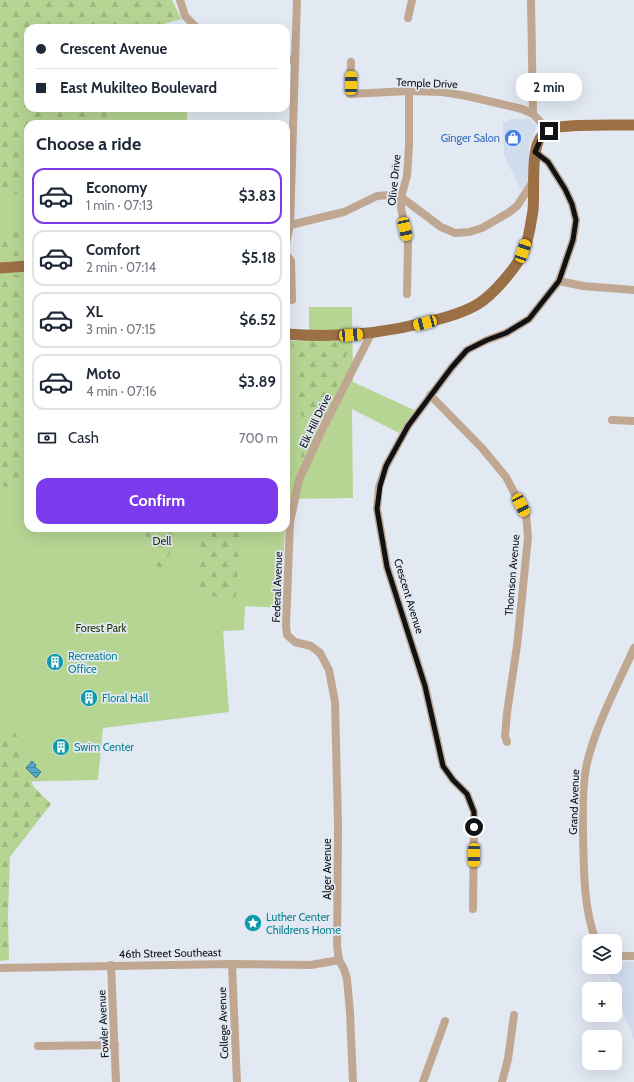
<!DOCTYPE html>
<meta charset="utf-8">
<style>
body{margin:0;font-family:Cabin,sans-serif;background:#f2f2f3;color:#1f2937;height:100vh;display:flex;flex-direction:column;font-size:15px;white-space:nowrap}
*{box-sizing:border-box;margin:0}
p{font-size:13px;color:#747a83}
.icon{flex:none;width:22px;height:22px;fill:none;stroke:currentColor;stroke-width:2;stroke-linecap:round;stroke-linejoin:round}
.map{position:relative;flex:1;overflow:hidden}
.sheet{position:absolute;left:24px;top:120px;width:266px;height:412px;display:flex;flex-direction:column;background:#fff;border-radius:12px;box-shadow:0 4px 16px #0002}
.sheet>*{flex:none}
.hud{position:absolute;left:24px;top:24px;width:266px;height:88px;border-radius:12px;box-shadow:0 4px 16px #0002;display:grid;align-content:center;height:88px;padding:0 12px;background:#fff}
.fabs{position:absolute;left:582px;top:934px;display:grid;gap:8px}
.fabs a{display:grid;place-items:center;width:40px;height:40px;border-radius:8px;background:#fff;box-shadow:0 4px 16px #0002;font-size:20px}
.end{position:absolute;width:18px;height:18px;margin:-9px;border:5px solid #101316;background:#fff;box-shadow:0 0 0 2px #fff}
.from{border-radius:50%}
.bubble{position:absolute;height:28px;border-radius:12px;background:#fff;box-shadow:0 4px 16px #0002;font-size:13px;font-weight:700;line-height:28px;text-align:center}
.car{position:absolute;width:12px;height:24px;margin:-12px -6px;border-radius:5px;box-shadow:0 0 3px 1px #0007;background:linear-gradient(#f5c518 24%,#345 0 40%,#f5c518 0 76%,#345 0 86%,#f5c518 0)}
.hud b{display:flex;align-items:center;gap:14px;height:38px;font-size:15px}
.hud b+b{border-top:1px solid #e0e1e3}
.hud i{width:10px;height:10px;background:#1f2937}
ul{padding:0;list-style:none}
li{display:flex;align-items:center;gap:12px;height:56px;margin:0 8px 6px;padding:0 4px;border:2px solid #e0e1e3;border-radius:12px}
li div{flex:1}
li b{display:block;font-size:15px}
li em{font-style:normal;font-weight:700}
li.on{border-color:#7c3aed}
li>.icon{width:36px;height:36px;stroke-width:1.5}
h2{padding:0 12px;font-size:18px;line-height:48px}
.pay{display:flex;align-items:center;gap:10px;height:44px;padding:0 12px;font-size:15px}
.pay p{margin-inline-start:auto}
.cta{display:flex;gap:8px;margin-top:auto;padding:8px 12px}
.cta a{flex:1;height:46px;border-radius:12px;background:#7c3aed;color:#fff;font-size:16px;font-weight:700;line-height:46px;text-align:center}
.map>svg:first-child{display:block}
</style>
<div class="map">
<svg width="634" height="1082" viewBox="0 0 634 1082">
<defs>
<pattern id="forest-firs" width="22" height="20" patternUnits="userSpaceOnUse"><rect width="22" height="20" fill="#b6d593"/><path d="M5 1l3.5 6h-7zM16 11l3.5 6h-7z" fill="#9bb67e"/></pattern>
<pattern id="water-rules" width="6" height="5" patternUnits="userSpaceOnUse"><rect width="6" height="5" fill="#54a7c9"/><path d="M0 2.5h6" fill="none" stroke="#4487a2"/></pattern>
</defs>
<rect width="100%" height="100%" fill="#e2e9f3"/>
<!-- built -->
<g fill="#d1dded">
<polygon points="509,119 530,119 535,124 536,128 529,146 529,181 521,190 504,155 503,122 509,122"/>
<polygon points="617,962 634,962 634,1040 607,968 615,967 615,963"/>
</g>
<!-- green -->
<g fill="#b6d593">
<polygon points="0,0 28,28 28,108 187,108 187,124 28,124 28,528 285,528 281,608 245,606 244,630 223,631 229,712 103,728 98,780 0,782"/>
<polygon points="309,307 352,307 353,382 414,410 399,433 352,409 353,498 287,499 286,514 286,340 309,342"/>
</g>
<!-- forest -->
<g fill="url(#forest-firs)">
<polygon points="0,0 172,0 181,19 151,28 28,28 28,108 115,108 108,124 28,124 28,193 15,194 0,198"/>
<polygon points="28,227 28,255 0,257 0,235 17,232"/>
<polygon points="2,275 28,275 28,493 0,485 0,276"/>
<polygon points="291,341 334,342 349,346 330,409 295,483 307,431 305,422 299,410 298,372 293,360"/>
<polygon points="143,528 183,528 178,541 159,571"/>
<polygon points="202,528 239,528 240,531 236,596 231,603 198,590"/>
<polygon points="14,732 27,749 20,760 34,787 51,804 10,857 8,914 9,960 0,961 0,734"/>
</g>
<!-- water -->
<polygon fill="url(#water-rules)" stroke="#407b93" points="32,761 36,765 35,767 41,772 36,778 26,768"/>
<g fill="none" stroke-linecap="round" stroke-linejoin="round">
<!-- minor -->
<g stroke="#c0a791" stroke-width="8">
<polyline points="180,0 185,16 197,28"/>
<polyline points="531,0 533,114"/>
<polyline points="408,18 412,0"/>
<polyline points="286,59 295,60"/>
<polyline points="351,62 350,94 409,91 442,92 467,96 522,109 533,114 549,131"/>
<polyline points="290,225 344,212 377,196 389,195 401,197 441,227 455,233 469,232 482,228 508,213 517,206 534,180"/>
<polyline points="286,244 290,225 297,0"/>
<polyline points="286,254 291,261 292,300"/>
<polyline points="559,281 583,286 634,290"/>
<polyline points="407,294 408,241 401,208 401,197 407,176 409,146 409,91"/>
<polyline points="430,395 482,448 506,477 526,515 528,537 517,646 507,713 505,736 507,742"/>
<polyline points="612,420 634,421"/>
<polyline points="473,909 474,812 467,794 453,780 443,766 425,686 387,567 377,509 379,487 386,466 408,426 452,367 467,350 487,340 506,333 529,319 559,281 573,240 576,220 572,204 565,189 548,162 535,152"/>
<path d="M596,941C583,907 584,869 583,833C583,810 582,786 587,763C596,725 618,684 634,648"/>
<polyline points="615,956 634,956"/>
<polyline points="232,964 237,1082"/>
<polyline points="111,965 116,1082"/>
<polyline points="0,968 229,964 311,965 339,960"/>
<polyline points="38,1046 115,1045"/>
<polyline points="353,1082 350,1012 347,979 344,969 339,960 337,946 338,825 335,702 329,670 320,653 311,646 295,642 287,635 286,625 290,522 299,480 321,432 371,334"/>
<polyline points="423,1082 445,1021"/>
<polyline points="502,1082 508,1059 514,1015"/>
</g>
<!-- major -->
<g stroke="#9c7045" stroke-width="11">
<polyline points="0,268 28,266"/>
<path d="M286,334C334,338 381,334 427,322C445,318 463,313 478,304C493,295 517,267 524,251C529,238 531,223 533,210C535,192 530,147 542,136C546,132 553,128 558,127C581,124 610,125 634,125"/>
</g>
</g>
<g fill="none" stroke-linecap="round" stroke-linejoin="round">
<!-- route -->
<polyline stroke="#101316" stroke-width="5" points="474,827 474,812 467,794 453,780 443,766 425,686 387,567 377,509 380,486 386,466 408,426 452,367 467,350 487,340 506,333 529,319 559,281 573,240 576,220 572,204 565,189 548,162 535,152 542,136 549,131"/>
</g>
<!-- icons -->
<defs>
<symbol id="shop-disc" viewBox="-11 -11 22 22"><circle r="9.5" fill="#3f7fe0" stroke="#e2e9f3"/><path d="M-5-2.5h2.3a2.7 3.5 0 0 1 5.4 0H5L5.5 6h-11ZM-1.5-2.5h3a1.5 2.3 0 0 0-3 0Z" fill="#fff"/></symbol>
<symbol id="building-disc" viewBox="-11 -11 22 22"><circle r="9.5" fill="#0f9aa8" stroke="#e2e9f3"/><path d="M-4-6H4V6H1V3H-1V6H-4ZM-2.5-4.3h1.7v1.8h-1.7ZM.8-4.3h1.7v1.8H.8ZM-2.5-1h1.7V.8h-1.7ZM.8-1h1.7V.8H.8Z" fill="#fff"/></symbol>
<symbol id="sight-disc" viewBox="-11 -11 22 22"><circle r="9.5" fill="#0f9aa8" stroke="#e2e9f3"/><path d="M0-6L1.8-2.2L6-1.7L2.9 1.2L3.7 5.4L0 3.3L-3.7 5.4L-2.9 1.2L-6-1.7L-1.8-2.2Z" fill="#fff"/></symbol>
</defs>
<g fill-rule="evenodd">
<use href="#shop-disc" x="503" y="128" width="20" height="20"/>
<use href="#building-disc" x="45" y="652" width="20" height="20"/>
<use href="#building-disc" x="79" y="688" width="20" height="20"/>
<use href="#building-disc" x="51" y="737" width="20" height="20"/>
<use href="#sight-disc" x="243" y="913" width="20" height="20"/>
</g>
<g text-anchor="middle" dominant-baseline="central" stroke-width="3.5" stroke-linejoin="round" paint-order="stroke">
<!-- street labels -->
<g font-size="11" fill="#101316" stroke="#e2e9f3">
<text transform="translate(427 83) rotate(2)">Temple Drive</text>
<text transform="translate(394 180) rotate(-84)">Olive Drive</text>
<text transform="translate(315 421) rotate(-64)">Elk Hill Drive</text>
<text transform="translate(512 575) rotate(-85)">Thomson Avenue</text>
<text transform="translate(277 587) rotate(-88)">Federal Avenue</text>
<text transform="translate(409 596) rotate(73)">Crescent Avenue</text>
<text transform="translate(574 802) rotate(-88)">Grand Avenue</text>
<text transform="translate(327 869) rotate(-90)">Alger Avenue</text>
<text transform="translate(170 953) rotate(-1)">46th Street Southeast</text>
<text transform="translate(223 1023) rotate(-92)">College Avenue</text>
<text transform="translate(103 1024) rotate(-93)">Fowler Avenue</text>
</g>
<!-- shop labels -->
<g font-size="11" fill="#366cbe" stroke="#e2e9f3" text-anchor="end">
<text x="500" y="138">Ginger Salon</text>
</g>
<!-- park labels -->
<g font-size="11" fill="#223504" stroke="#e2e9f3">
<text x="162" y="541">Dell</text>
<text x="101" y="628">Forest Park</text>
</g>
<!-- culture labels -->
<g font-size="11" fill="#0d838f" stroke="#e2e9f3" text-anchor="start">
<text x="68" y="656">Recreation<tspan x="68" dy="13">Office</tspan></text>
<text x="102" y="698">Floral Hall</text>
<text x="74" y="747">Swim Center</text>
<text x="266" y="917">Luther Center<tspan x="266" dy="13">Childrens Home</tspan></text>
</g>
</g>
</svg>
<div class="fabs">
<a><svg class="icon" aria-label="layers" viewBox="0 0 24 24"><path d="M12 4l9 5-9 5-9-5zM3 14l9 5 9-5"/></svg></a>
<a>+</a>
<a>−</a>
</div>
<i class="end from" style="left:474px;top:827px"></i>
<i class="end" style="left:549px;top:131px"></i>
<div class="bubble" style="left:516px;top:73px;width:66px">2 min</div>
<i class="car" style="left:351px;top:83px;rotate:1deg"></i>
<i class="car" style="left:405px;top:229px;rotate:168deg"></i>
<i class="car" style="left:523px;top:251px;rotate:18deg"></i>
<i class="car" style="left:425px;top:323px;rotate:255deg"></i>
<i class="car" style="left:351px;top:335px;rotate:86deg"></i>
<i class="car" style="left:521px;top:505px;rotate:153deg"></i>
<i class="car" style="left:474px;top:855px;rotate:181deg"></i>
<div class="hud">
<b><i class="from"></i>Crescent Avenue</b>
<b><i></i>East Mukilteo Boulevard</b>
</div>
<section class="sheet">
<h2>Choose a ride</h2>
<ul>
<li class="on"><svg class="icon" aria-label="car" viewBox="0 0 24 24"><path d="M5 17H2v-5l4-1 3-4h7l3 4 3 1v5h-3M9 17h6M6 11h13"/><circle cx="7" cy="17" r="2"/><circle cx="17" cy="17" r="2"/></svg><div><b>Economy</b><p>1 min · 07:13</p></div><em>$3.83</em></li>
<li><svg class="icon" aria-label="car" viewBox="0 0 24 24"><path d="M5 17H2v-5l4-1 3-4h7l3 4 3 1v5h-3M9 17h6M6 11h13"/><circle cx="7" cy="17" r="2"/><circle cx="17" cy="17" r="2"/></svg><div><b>Comfort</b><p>2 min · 07:14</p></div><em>$5.18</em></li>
<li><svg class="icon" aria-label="car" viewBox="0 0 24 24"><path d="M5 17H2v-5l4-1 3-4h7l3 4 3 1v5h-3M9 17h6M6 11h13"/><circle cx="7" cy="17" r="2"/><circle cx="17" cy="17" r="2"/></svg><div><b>XL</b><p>3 min · 07:15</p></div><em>$6.52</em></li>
<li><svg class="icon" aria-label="car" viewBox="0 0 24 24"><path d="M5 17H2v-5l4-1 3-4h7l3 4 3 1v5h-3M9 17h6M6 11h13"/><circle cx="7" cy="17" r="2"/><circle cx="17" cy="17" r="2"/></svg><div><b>Moto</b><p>4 min · 07:16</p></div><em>$3.89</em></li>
</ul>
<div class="pay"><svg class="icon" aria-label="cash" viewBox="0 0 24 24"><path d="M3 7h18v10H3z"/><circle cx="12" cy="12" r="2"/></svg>Cash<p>700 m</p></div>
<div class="cta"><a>Confirm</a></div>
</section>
</div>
